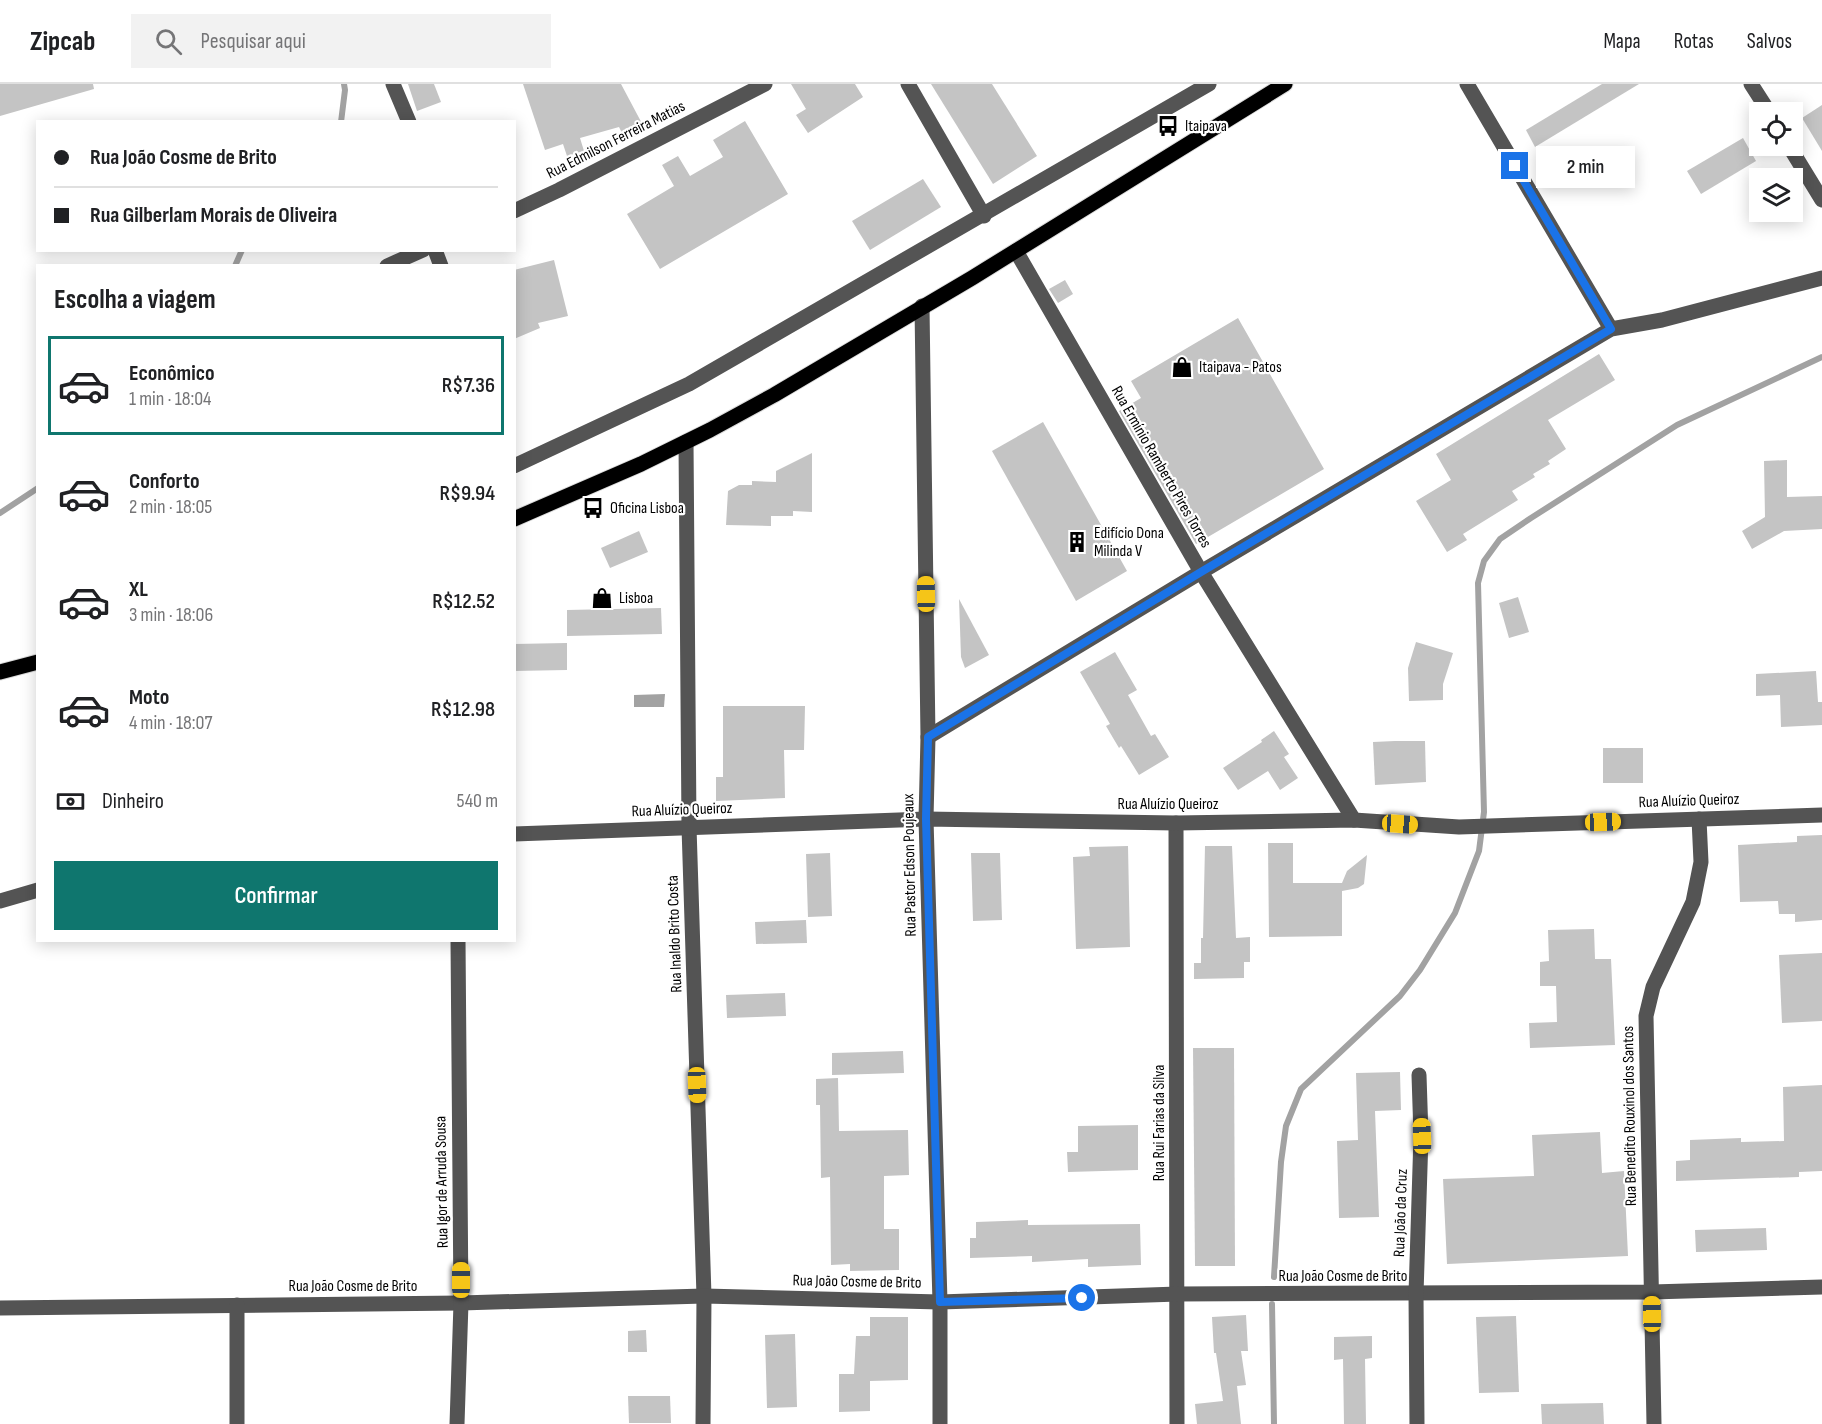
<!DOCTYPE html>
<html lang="pt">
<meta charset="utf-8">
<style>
body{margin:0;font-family:"Sofia Sans Condensed",sans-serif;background:#f2f2f2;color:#202124;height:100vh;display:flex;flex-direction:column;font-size:22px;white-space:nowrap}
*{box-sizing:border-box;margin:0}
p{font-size:20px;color:#757577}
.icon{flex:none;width:33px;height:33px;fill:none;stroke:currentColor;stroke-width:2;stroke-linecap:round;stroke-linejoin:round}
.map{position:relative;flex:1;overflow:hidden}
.side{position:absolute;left:36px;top:180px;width:480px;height:678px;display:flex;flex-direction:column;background:#fff;border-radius:0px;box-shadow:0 3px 15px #0003}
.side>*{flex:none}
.hud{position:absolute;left:36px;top:36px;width:480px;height:132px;border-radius:0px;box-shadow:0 3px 15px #0003;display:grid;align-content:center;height:132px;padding:0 18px;background:#fff}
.fabs{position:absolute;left:1749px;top:18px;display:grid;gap:12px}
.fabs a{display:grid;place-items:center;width:54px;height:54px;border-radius:0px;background:#fff;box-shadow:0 3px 15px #0003;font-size:30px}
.end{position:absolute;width:27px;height:27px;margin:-14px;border:8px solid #1a73e8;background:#fff;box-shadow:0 0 0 3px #fff}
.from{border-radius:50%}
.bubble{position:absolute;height:42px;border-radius:0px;background:#fff;box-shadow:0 3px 15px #0003;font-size:20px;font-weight:600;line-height:42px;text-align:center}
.car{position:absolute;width:18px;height:36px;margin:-18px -9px;border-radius:8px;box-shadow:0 0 4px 2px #0007;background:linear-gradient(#f5c518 24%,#345 0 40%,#f5c518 0 76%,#345 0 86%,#f5c518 0)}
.hud b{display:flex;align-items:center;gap:21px;height:57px;font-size:22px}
.hud b+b{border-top:2px solid #e0e0e0}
.hud i{width:15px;height:15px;background:#202124}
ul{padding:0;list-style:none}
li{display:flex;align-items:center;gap:18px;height:99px;margin:0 12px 9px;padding:0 6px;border:3px solid transparent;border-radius:0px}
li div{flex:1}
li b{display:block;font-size:22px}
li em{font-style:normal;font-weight:600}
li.on{border-color:#0f766e}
li>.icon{width:54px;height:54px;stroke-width:1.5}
h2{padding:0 18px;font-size:27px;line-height:72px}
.pay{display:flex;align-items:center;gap:15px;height:66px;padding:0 18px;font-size:22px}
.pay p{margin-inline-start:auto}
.primary-button{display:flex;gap:12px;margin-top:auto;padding:12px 18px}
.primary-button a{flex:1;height:69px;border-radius:0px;background:#0f766e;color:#fff;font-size:24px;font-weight:600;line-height:69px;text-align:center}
header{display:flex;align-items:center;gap:36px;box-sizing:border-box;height:84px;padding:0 30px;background:#fff;border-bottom:2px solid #e0e0e0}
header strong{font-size:28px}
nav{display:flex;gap:33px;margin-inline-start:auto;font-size:21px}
.search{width:420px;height:54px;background:#f2f2f2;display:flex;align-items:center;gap:15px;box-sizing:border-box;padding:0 21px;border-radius:0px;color:#757577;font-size:22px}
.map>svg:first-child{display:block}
</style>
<header>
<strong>Zipcab</strong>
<div class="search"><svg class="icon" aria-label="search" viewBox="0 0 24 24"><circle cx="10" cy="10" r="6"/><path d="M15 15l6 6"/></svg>Pesquisar aqui</div>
<nav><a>Mapa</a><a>Rotas</a><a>Salvos</a></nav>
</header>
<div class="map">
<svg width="1822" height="1340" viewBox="0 0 1822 1340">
<rect width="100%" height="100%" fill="#fff"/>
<!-- water -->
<polygon fill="#a2a2a2" points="665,610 664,623 634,623 634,611"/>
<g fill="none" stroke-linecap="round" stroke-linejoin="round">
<!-- stream -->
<g stroke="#a2a2a2" stroke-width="6">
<polyline points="341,38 345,6 344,0"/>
<polyline points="235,182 242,166"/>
<polyline points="0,429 38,404"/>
<polyline points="1274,1193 1281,1078 1286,1042 1301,1005 1400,912 1420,886 1455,829 1479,767 1484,728 1478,499 1484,477 1500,455 1531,434 1677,341 1822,273"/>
<polyline points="1272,1220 1274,1340"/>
</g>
</g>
<!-- building -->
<g fill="#c4c4c4">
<polygon points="0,0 93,0 94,5 0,32"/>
<polygon points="408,0 434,0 441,18 417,27"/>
<polygon points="523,0 621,0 646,47 626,57 619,43 580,54 584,67 567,72 563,60 545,66"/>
<polygon points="791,0 855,0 863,13 808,49 796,31 806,25"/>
<polygon points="931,0 992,0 1037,72 993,100"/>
<polygon points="1602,0 1639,0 1535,63 1526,46"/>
<polygon points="1822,21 1822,67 1802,34"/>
<polygon points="745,37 788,110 660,185 627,130 674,102 662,81 678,72 690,92 723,73 713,56"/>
<polygon points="1743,54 1756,77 1701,110 1687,87"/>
<polygon points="923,95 941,123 870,166 852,137"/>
<polygon points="554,176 568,232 538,239 540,244 514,255 514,186"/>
<polygon points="1065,196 1073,210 1058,219 1049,205"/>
<polygon points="1238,234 1324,385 1196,460 1119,327 1141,314 1131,297"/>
<polygon points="1599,270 1615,296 1548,336 1566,365 1548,377 1550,380 1533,390 1535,393 1512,407 1518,416 1463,450 1467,456 1447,468 1416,417 1451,396 1436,370"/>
<polygon points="1043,338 1127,487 1076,517 992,367"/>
<polygon points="812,369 812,428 793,427 793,432 771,432 771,442 726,441 728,407 739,401 752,401 752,397 776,398 776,387"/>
<polygon points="1787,376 1787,413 1822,412 1822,445 1784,447 1752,465 1742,447 1765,433 1764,377"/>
<polygon points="639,447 648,468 610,484 601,464"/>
<polygon points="1518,513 1529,548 1509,554 1499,519"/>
<polygon points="959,515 989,571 965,584 961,573"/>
<polygon points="661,524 662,550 567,552 567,526"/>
<polygon points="1416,558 1453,569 1443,600 1443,616 1409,617 1408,584"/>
<polygon points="567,559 567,586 514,587 514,560"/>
<polygon points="1115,568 1137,606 1128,611 1151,652 1155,650 1169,673 1139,691 1121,662 1119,664 1106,642 1110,640 1080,588"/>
<polygon points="1816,587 1818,618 1822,618 1822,641 1781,643 1780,611 1756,612 1756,590"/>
<polygon points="723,622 805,622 804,666 784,666 785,714 716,717 716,693 723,693"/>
<polygon points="1274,647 1289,670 1284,673 1298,694 1280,706 1268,687 1238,706 1223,684 1262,658 1261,656"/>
<polygon points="1395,657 1425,657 1426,698 1375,701 1373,658"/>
<rect x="1603" y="664" width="40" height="35"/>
<polygon points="1822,751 1822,836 1795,838 1795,830 1779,830 1778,817 1740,818 1738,761 1797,758 1797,752"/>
<polygon points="1268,759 1293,759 1293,799 1342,799 1347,787 1367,771 1364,800 1358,804 1342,807 1342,852 1269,853"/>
<polygon points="1128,762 1130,863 1076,865 1073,773 1090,772 1089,763"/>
<polygon points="1205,762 1232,762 1236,854 1250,853 1250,878 1244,878 1244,894 1194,895 1194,879 1201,879 1201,854 1203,854"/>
<polygon points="830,769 832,832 808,833 806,770"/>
<polygon points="971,769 1000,769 1002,836 973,837"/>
<polygon points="806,836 807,859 756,860 755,838"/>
<polygon points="1594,845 1595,875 1611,875 1615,961 1530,964 1529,939 1557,938 1556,902 1540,902 1540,878 1549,877 1548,846"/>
<polygon points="1822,869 1822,937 1782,939 1779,871"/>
<polygon points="785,909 786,932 727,934 726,911"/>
<polygon points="1193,964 1234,964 1235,1182 1195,1182"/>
<polygon points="903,967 904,989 832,991 832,969"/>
<polygon points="1400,988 1401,1026 1375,1027 1379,1133 1339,1134 1337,1057 1358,1056 1356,989"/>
<polygon points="838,994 839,1047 908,1046 909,1091 884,1092 884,1145 899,1145 899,1186 850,1187 850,1180 831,1181 830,1093 821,1094 820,1021 816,1021 816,995"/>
<polygon points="1822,1001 1822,1087 1799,1088 1799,1093 1676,1097 1676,1077 1690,1076 1690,1056 1741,1054 1741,1058 1784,1057 1783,1003"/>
<polygon points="1138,1041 1138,1086 1068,1088 1067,1068 1078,1068 1078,1042"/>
<polygon points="1600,1048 1602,1089 1624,1087 1628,1172 1447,1180 1443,1095 1534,1092 1532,1051"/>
<polygon points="1028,1136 1028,1141 1140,1140 1141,1181 1088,1183 1088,1175 1032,1178 1032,1172 970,1174 970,1154 976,1154 976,1138"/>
<polygon points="1766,1144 1767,1166 1696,1168 1695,1146"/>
<polygon points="1246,1231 1248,1267 1241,1267 1246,1301 1237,1302 1241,1340 1197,1340 1195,1320 1223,1317 1216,1269 1214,1269 1212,1233"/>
<polygon points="1516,1232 1519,1308 1479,1309 1476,1233"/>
<polygon points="870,1233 908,1233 908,1296 870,1297"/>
<polygon points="646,1246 647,1268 628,1268 628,1247"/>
<polygon points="795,1250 797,1323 767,1324 765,1251"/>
<polygon points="856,1252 870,1252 870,1327 839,1328 839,1290 854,1290"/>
<polygon points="1372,1252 1372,1274 1365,1275 1366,1340 1344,1340 1343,1275 1334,1276 1334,1253"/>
<polygon points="628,1312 670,1312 671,1339 629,1339"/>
<polygon points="1603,1319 1604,1340 1542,1340 1541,1320"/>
</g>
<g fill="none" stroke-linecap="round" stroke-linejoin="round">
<defs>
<g id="major">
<polyline points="514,435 641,380 710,346 774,311 972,194 1285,0"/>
<polyline points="0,588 38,578"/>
</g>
</defs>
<!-- major casing -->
<use href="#major" stroke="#dbdbdb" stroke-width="17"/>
<!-- minor -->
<g stroke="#545454" stroke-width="15">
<polyline points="393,0 409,38"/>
<polyline points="908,0 984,132"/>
<polyline points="1467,0 1611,245"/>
<polyline points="1751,0 1769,28"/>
<polyline points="1789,62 1822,116"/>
<polyline points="514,127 559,106 765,0"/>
<polyline points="435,166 441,182"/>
<polyline points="1016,167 1201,488 1354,736"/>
<polyline points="387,182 423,166"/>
<polyline points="922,222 928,653 926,735 940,1218 940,1340"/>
<polyline points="686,358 689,743 704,1212 703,1340"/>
<polyline points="514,382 689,300 1209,0"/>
<polyline points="928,653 1201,488 1611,245 1662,236 1822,194"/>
<polyline points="1176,739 1177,1340"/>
<polyline points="514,750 926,735 1176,739 1354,736 1459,743 1822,731"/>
<polyline points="0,817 38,806"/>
<polyline points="0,1224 461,1219 704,1212 940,1218 1178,1210 1652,1208 1822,1203"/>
<polyline points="237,1340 237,1221"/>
<polyline points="457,1340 461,1219 458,856"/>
<polyline points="1417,1340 1416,1210 1421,1052 1419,991"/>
<polyline points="1654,1340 1646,932 1653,903 1693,818 1701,778 1699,735"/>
</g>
<!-- major -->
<use href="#major" stroke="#000" stroke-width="15"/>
</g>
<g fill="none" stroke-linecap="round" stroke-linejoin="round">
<!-- route -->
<polyline stroke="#1a73e8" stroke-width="8" points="1082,1214 940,1218 926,735 928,653 1201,488 1611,245 1515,82"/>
</g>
<!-- icons -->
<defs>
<symbol id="bus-bare" viewBox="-9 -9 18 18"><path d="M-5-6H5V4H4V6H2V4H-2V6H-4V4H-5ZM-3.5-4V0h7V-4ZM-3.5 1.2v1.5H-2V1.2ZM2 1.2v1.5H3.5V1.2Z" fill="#000" stroke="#fff" stroke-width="2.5" paint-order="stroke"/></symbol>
<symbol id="shop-bare" viewBox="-9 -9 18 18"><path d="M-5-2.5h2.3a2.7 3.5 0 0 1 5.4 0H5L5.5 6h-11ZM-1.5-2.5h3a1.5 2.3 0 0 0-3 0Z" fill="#000" stroke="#fff" stroke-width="2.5" paint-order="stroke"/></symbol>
<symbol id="building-bare" viewBox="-9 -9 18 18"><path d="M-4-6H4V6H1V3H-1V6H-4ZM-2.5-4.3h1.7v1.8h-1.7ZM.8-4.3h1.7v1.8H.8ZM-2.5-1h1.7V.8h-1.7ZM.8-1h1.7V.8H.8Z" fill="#000" stroke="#fff" stroke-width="2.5" paint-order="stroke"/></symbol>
</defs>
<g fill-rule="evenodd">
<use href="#bus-bare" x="1153" y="27" width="30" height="30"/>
<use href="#shop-bare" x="1167" y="268" width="30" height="30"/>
<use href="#bus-bare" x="578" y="409" width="30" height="30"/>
<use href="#building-bare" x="1062" y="443" width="30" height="30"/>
<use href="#shop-bare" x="587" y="499" width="30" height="30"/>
</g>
<g text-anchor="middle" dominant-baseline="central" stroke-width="4.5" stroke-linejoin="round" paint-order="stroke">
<!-- poi labels -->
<g font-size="16" fill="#000" stroke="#fff" text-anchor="start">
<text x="1185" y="42">Itaipava</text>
<text x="1199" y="283">Itaipava - Patos</text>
<text x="610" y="424">Oficina Lisboa</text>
<text x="1094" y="449">Edifício Dona<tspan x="1094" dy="18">Milinda V</tspan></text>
<text x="619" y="514">Lisboa</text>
</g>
<!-- street labels -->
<g font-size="16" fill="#000" stroke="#fff">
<text transform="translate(616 56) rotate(-27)">Rua Edmilson Ferreira Matias</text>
<text transform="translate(1161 383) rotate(60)">Rua Ermínio Ramberto Pires Torres</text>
<text transform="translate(1689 717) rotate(-2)">Rua Aluízio Queiroz</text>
<text x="1168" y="720">Rua Aluízio Queiroz</text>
<text transform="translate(682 726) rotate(-2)">Rua Aluízio Queiroz</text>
<text transform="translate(910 781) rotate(-91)">Rua Pastor Edson Poujeaux</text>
<text transform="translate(675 850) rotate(-92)">Rua Inaldo Brito Costa</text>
<text transform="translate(1630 1032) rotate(-91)">Rua Benedito Rouxinol dos Santos</text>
<text transform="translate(1159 1039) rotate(-90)">Rua Rui Farias da Silva</text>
<text transform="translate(442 1098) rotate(-91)">Rua Igor de Arruda Sousa</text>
<text transform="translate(1401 1129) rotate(-88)">Rua João da Cruz</text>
<text x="1343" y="1192">Rua João Cosme de Brito</text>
<text transform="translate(857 1198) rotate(1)">Rua João Cosme de Brito</text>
<text x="353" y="1202">Rua João Cosme de Brito</text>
</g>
</g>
</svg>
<div class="fabs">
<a><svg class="icon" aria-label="locate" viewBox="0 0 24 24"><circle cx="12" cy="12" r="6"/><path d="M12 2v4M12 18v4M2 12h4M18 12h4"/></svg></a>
<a><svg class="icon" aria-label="layers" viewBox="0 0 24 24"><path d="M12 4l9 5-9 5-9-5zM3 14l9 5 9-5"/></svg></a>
</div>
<i class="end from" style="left:1082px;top:1214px"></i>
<i class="end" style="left:1515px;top:82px"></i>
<div class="bubble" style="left:1536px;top:62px;width:99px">2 min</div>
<i class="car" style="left:926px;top:510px;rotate:359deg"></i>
<i class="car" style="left:1603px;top:738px;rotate:88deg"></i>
<i class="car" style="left:1400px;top:740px;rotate:94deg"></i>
<i class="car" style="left:697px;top:1001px;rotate:178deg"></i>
<i class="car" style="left:1422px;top:1052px;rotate:358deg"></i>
<i class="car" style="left:461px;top:1196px;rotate:0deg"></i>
<i class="car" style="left:1652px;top:1230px;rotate:359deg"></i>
<div class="hud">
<b><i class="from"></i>Rua João Cosme de Brito</b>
<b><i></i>Rua Gilberlam Morais de Oliveira</b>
</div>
<section class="side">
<h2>Escolha a viagem</h2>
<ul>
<li class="on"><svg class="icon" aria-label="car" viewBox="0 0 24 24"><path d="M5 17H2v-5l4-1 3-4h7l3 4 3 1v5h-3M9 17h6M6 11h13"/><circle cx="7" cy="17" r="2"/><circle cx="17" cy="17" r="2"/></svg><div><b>Econômico</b><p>1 min · 18:04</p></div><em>R$7.36</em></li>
<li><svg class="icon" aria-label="car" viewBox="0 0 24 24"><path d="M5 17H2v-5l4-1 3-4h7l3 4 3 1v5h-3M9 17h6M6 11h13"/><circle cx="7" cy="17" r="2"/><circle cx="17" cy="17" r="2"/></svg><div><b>Conforto</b><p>2 min · 18:05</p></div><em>R$9.94</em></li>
<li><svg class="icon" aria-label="car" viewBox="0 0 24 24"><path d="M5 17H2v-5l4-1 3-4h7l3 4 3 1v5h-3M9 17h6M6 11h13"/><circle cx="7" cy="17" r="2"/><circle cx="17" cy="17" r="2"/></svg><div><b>XL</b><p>3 min · 18:06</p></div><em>R$12.52</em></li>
<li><svg class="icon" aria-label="car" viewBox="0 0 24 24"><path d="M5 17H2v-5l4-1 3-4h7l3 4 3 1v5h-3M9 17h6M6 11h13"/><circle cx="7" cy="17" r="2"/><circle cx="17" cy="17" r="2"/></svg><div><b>Moto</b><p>4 min · 18:07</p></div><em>R$12.98</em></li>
</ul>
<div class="pay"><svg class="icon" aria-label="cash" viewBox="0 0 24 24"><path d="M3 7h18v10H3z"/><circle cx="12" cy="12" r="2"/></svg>Dinheiro<p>540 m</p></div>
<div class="primary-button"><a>Confirmar</a></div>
</section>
</div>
